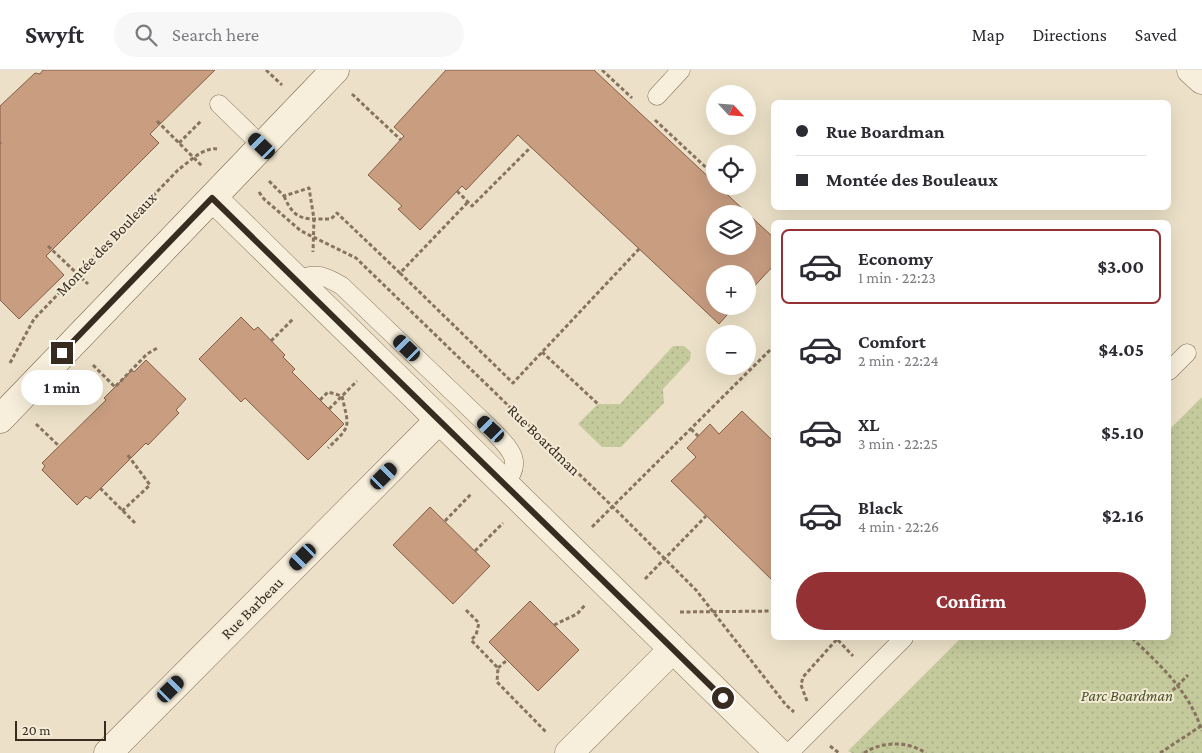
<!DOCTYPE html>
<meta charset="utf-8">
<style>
body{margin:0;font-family:"Crimson Pro",serif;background:#f7f7f7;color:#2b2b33;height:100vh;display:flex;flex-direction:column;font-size:19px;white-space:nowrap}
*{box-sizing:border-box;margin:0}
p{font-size:16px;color:#7c7c81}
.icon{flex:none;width:28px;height:28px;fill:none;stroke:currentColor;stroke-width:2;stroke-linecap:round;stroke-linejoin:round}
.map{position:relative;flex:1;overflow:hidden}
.side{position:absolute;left:771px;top:150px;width:400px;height:420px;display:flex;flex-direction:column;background:#fff;border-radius:8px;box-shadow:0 5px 20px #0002}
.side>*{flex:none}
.banner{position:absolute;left:771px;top:30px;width:400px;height:110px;border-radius:8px;box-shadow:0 5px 20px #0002;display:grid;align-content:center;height:110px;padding:0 25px;background:#fff}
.needle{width:32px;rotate:116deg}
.controls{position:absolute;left:706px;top:15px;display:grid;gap:10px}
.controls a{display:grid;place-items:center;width:50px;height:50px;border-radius:50%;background:#fff;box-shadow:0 5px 20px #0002;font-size:25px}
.scale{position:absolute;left:15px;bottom:12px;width:91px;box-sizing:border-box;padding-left:5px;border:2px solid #382c21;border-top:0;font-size:14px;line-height:18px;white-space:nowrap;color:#382c21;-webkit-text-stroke:4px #f4ebd7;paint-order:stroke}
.end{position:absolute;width:22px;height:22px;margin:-11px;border:6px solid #382c21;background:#fff;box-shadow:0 0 0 2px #fff}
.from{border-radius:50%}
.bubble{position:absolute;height:35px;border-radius:18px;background:#fff;box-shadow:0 5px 20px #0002;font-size:16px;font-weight:700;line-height:35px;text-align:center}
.car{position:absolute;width:15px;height:30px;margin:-15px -8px;border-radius:6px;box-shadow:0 0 4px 1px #0007;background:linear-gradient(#222 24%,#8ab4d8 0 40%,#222 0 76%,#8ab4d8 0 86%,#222 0)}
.banner b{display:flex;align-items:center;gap:18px;height:48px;font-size:19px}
.banner b+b{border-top:1px solid #e1e1e2}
.banner i{width:12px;height:12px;background:#2b2b33}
ul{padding:9px 0 0;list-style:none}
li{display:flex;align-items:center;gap:15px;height:75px;margin:0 10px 8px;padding:0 15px;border:2px solid transparent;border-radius:8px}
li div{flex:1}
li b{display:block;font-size:19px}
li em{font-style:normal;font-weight:700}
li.active{border-color:#933134}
li>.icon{width:45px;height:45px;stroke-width:1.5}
.button{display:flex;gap:10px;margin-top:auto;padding:10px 25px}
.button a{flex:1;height:58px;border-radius:30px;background:#933134;color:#fff;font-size:20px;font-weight:700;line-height:58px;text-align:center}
header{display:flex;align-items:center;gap:30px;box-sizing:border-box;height:70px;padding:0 25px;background:#fff;border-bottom:1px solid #e1e1e2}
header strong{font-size:24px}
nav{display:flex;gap:28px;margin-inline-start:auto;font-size:18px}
.search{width:350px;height:45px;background:#f7f7f7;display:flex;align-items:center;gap:12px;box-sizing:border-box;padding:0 18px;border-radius:28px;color:#7c7c81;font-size:19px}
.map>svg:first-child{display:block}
</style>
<header>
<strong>Swyft</strong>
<div class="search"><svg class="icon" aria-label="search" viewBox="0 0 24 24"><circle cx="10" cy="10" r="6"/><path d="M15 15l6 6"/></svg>Search here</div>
<nav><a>Map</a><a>Directions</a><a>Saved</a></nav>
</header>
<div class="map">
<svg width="1202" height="683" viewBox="0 0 1202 683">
<defs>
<pattern id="park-dots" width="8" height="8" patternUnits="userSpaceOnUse" patternTransform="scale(1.25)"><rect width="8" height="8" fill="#c5ca9c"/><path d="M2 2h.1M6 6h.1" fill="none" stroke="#aaae86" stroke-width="1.8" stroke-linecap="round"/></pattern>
</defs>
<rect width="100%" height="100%" fill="#ece1c8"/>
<!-- park -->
<g fill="url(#park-dots)">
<polygon points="673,276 684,276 691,282 690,290 663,319 664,333 621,377 602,377 578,354 598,334 620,334"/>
<polygon points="1202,327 1202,683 852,683 848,681 961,568 1169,568 1169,360"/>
</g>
<!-- building -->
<g fill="#c89d80" stroke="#855d45" fill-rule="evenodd">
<polygon points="43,0 215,0 150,64 159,73 46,186 64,205 19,249 0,230 0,36 35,3 40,4"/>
<path d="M446,0H594L715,113V116H718L774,168V195L748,223V204H715V236H735L719,254L518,65L466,120L462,116L420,160L398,139L402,136L368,105L404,66L394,57ZM715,144H748V176H715Z"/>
<polygon points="241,247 254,260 258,257 285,285 283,287 295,299 292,302 344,354 308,390 245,328 241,332 199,289"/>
<polygon points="146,290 186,329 176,340 179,343 148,375 146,373 90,429 86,426 77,435 42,400 45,396 42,393 106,330 104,328 132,300 134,302"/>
<polygon points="742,341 774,372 774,512 671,411 696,387 687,378 710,354 719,364"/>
<polygon points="430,437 490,496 453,534 393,475"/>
<polygon points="530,531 579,580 538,621 489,572"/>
</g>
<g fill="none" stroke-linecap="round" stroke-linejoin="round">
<defs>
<g id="lane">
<polyline points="657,26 681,0"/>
<polyline points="219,34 262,76"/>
<path d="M298,211C314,200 327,207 342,216L491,359C508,377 526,391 504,414"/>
<polyline points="1169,301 1187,283"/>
<polyline points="789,683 904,568"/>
</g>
<g id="street">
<polyline points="1191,0 1202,10"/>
<polyline points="213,128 779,683"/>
<polyline points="108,683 439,350"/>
<polyline points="569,683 673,579"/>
</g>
<polyline id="secondary" points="0,349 335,0"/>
</defs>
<!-- lane casing -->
<use href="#lane" stroke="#87735e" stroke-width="19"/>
<!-- street casing -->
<use href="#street" stroke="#87735e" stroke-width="29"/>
<!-- secondary casing -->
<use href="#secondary" stroke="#695441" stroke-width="29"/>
<!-- path -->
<g stroke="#87735e" stroke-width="3" stroke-dasharray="4 2.5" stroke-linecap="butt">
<polyline points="266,0 282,15"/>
<polyline points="602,0 632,28"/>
<polyline points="352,24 401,70"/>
<polyline points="655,50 713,104 709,107"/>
<polyline points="157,51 203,97"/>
<polyline points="0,73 1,74"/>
<polyline points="179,73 202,50"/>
<polyline points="269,111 284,126 309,118 314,149 313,182"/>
<polyline points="457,121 472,136 531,77"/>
<polyline points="259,122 264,129 301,161 356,188 612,436 696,520 786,635 794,642"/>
<path d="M284,126C295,152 305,149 331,149L337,143L400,203L468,132"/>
<polyline points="48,176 88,214"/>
<polyline points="400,203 513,313 639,179"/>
<polyline points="271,271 294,248"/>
<polyline points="542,282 598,334"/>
<path d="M10,293L34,249L178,100C189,92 203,77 217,79"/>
<polyline points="93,295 115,317 147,284 159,277"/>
<path d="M320,330L328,322L342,326C349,358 352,355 328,378"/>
<polyline points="329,339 357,311"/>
<polyline points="36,354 59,376"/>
<polyline points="691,359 698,366"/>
<polyline points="100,418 135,453"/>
<polyline points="122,441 150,415 127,384"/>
<polyline points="445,451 472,423"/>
<polyline points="592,457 774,276"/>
<polyline points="475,481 503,453"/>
<polyline points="645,509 706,446"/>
<polyline points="466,540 479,553 476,565 471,570 498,598 497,612 547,663"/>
<polyline points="680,542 774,541"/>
<polyline points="554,555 577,544 586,534"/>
<path d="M1132,568C1161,596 1189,621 1202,661"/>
<polyline points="838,570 853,586"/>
<polyline points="498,598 507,590"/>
<polyline points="1168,625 1188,605"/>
<polyline points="807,631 801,615 803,607 838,568"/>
<polyline points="830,676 839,683"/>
<path d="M864,683C883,671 908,671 926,683"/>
<polyline points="1160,683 1201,656"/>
</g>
<!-- lane -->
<use href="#lane" stroke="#f7eedb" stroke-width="18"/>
<!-- street -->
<use href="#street" stroke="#f7eedb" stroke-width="28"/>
<!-- secondary -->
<use href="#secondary" stroke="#f7eedb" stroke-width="28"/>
</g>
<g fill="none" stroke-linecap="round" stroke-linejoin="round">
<!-- route -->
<polyline stroke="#382c21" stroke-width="6" points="62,283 212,128 723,628"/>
</g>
<g text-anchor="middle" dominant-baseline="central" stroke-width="4" stroke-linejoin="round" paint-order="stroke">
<!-- street labels -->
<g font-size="16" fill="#382c21" stroke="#f4ebd7">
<text transform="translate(106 174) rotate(-46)">Montée des Bouleaux</text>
<text transform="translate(544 370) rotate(44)">Rue Boardman</text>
<text transform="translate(252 538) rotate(-45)">Rue Barbeau</text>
</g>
<!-- park labels -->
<g font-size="16" font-style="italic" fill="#4a5428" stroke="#f4ebd7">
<text x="1127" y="625">Parc Boardman</text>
</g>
</g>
</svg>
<div class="controls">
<a><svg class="needle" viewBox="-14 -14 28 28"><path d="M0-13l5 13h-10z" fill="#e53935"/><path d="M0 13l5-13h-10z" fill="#7c7c81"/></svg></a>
<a><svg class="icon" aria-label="locate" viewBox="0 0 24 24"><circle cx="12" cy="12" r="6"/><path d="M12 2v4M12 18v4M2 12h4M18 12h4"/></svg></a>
<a><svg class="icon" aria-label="layers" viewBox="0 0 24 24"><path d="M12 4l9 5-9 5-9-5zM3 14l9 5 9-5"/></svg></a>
<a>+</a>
<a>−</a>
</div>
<div class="scale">20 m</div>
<i class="end from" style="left:723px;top:628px"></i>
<i class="end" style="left:62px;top:283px"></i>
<div class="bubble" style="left:21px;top:300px;width:82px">1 min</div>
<i class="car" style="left:262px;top:76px;rotate:314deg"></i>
<i class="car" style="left:407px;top:278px;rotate:314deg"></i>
<i class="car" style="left:491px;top:359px;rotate:313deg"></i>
<i class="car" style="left:384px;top:406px;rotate:45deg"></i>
<i class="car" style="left:303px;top:487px;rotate:225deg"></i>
<i class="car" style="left:171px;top:619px;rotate:45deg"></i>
<div class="banner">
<b><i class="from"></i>Rue Boardman</b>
<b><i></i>Montée des Bouleaux</b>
</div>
<section class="side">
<ul>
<li class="active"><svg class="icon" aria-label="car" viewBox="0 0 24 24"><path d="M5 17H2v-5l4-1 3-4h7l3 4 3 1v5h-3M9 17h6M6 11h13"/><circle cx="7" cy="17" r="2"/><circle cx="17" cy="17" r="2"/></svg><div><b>Economy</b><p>1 min · 22:23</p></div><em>$3.00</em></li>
<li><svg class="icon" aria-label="car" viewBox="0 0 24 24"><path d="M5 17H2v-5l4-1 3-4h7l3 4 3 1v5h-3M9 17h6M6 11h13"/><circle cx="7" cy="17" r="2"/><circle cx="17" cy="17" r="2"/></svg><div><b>Comfort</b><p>2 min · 22:24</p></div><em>$4.05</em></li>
<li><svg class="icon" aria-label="car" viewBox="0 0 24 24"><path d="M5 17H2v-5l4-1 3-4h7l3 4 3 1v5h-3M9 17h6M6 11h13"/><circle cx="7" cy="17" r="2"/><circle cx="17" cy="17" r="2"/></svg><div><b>XL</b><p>3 min · 22:25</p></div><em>$5.10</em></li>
<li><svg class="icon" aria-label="car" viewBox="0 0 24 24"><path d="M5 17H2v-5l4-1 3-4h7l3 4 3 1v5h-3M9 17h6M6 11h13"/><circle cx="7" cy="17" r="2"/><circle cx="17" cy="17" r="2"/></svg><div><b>Black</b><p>4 min · 22:26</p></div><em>$2.16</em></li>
</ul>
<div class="button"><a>Confirm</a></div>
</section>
</div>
